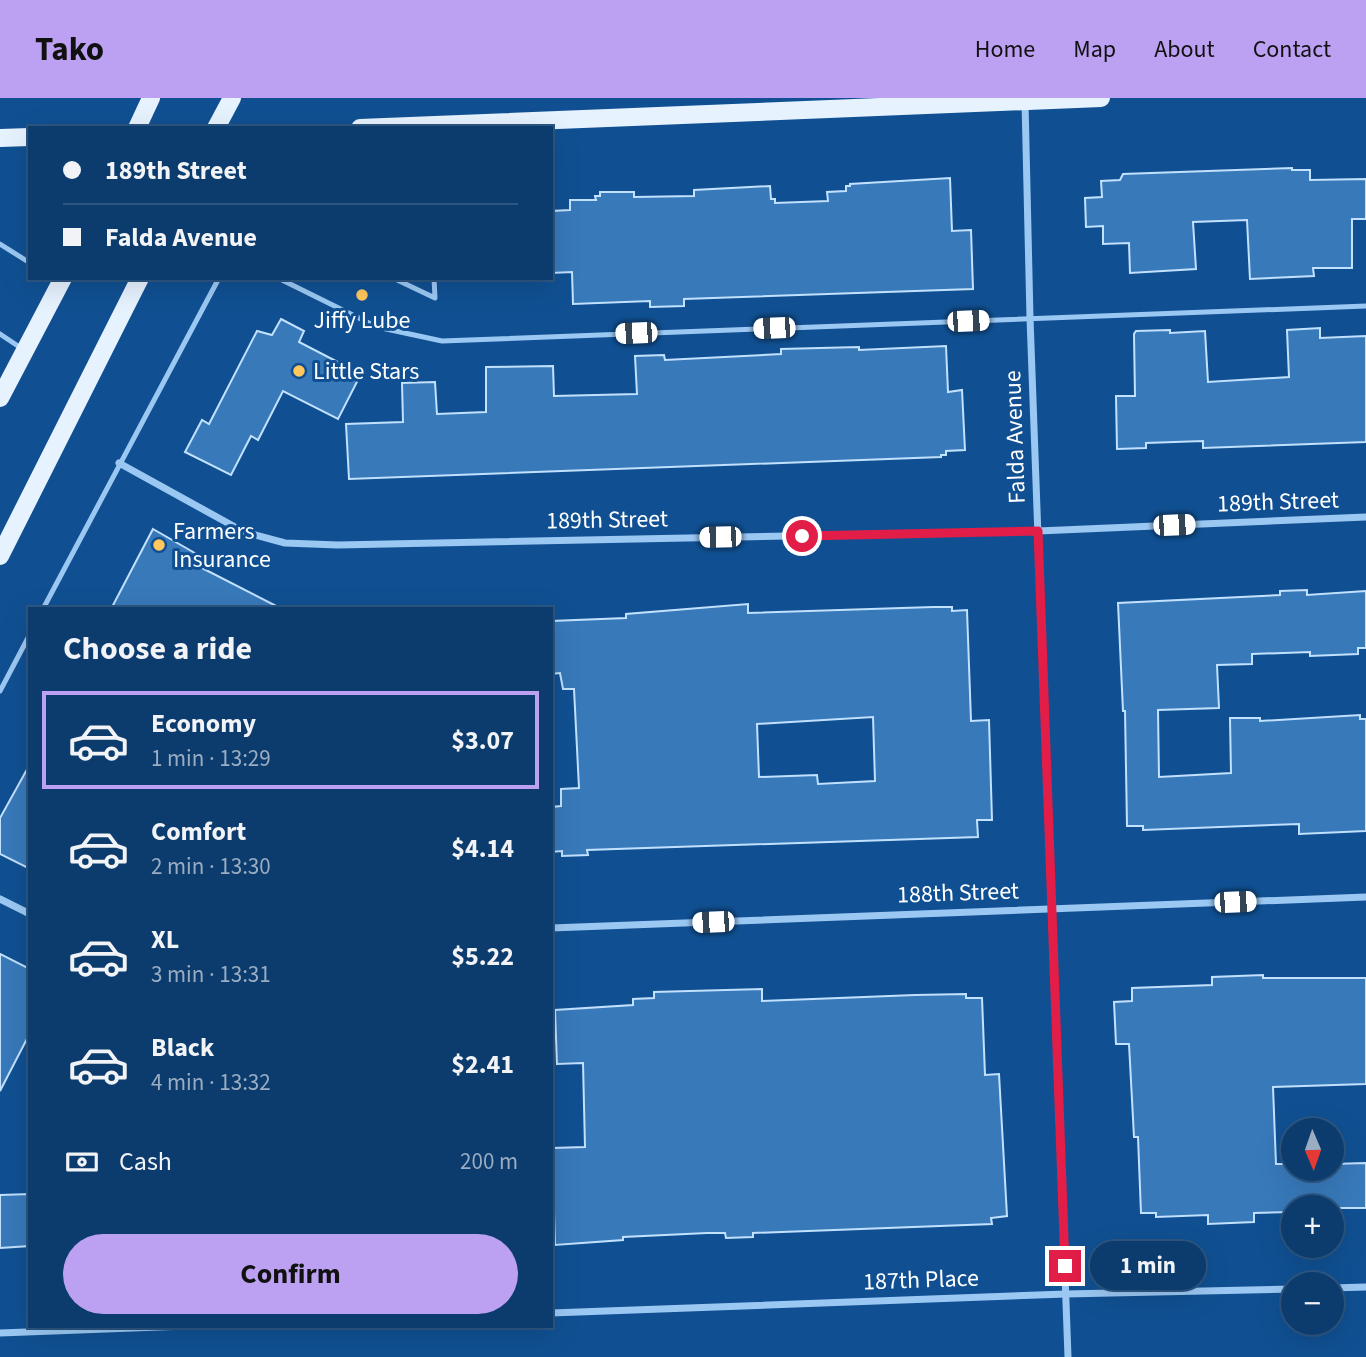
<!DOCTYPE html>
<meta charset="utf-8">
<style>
body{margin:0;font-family:"Source Sans 3",sans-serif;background:#1a4776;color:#f1f3f6;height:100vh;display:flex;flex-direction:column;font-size:26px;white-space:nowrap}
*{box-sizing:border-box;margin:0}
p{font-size:23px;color:#9aadc2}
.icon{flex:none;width:38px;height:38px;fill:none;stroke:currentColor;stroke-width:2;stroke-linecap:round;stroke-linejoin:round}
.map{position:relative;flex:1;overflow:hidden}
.sheet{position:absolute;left:28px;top:509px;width:525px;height:721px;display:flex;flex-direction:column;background:#0c3c6e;border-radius:0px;box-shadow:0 7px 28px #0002,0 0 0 2px #2c5681}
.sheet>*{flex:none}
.guide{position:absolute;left:28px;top:28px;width:525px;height:154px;border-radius:0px;box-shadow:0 7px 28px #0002,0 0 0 2px #2c5681;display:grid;align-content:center;height:154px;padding:0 35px;background:#0c3c6e}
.needle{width:46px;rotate:178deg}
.buttons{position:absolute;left:1281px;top:1020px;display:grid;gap:14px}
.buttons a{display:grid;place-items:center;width:63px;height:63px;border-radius:50%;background:#0c3c6e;box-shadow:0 7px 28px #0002,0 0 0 2px #2c5681;font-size:35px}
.end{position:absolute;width:32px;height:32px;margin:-16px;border:9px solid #e11d48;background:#fff;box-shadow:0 0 0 4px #fff}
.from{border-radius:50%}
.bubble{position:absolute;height:49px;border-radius:24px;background:#0c3c6e;box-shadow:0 7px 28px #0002,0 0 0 2px #2c5681;font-size:23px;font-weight:700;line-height:49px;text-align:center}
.car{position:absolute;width:21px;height:42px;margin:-21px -10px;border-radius:9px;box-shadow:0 0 5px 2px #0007;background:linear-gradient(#fff 24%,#345 0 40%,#fff 0 76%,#345 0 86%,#fff 0)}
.guide b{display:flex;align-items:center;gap:24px;height:66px;font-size:26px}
.guide b+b{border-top:2px solid #2c5681}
.guide i{width:18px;height:18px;background:#f1f3f6}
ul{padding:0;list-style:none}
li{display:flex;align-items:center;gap:21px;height:98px;margin:0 14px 10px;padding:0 21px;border:4px solid transparent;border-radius:0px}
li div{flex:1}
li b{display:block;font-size:26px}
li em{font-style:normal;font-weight:700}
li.on{border-color:#bca0f2}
li>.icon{width:63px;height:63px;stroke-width:1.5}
h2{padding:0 35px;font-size:32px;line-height:84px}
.pay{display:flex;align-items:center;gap:18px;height:77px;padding:0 35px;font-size:26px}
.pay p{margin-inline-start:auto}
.action{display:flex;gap:14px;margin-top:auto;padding:14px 35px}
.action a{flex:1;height:80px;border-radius:42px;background:#bca0f2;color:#111;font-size:28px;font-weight:700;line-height:80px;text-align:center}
header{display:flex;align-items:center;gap:42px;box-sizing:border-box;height:98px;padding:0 35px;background:#bca0f2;color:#111}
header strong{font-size:33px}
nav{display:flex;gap:38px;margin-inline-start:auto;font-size:24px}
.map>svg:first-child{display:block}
</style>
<header>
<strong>Tako</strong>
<nav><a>Home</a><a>Map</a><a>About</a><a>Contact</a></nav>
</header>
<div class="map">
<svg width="1366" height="1259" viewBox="0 0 1366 1259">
<rect width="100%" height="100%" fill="#105092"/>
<!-- building -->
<g fill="#3879ba" stroke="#c2e1fe" stroke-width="2" fill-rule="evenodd">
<polygon points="1292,70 1292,72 1310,72 1310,82 1366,81 1366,121 1352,121 1352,170 1313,170 1314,178 1250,181 1247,122 1193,124 1196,171 1130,175 1129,145 1103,146 1103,128 1086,129 1085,100 1102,99 1101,83 1120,82 1123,76"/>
<polygon points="950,80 952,133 971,132 973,191 684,201 684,208 650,209 650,203 573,206 572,174 551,175 551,113 570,112 570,102 596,102 595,98 600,98 600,94 634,94 634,99 694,98 694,92 770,88 771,101 775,101 775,105 828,103 827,94 846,93 846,88 850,88 850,86"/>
<polygon points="281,221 304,233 299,244 361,276 338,321 283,293 258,342 251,338 231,377 185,354 202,322 209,326 257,233 272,237"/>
<polygon points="1320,230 1320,240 1366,238 1366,344 1203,350 1203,343 1146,345 1146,350 1117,351 1116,298 1135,298 1134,236 1136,233 1170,232 1170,235 1205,233 1208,284 1289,279 1287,232"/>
<polygon points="946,248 948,294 962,292 965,352 946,353 946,357 941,357 941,359 349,381 346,326 403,324 402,285 435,284 437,316 486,314 486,269 553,268 554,298 637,296 635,258 664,257 665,262 781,256 781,251 859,249 859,252"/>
<polygon points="153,431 207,462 202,470 282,511 111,511"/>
<polygon points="1307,492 1307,497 1366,493 1366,550 1358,550 1358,556 1310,558 1310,554 1252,556 1252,566 1217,567 1219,610 1158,612 1159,679 1231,675 1230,620 1260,620 1260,623 1360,617 1360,621 1366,621 1366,733 1299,736 1299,726 1143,732 1143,728 1127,728 1125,613 1123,613 1118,505 1280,497 1280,493"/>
<path d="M748,506V515L933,509H952V513L967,512L971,623L989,622L992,722H977L978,739L587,752L588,757L562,758V753L551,754V709L561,708V691L579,690L574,591H563L560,575L551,576V523L626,520V516ZM873,619L875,683L818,686L817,677L759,679L757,626Z"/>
<polygon points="30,666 30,771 0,756 0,720"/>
<polygon points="0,856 30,871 30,935 0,993"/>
<polygon points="1263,877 1263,880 1366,880 1366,986 1273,989 1276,1066 1293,1066 1293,1071 1332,1071 1332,1066 1366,1065 1366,1110 1293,1110 1293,1114 1254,1115 1254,1124 1208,1126 1208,1117 1156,1119 1156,1115 1141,1115 1138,1039 1134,1039 1129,946 1116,946 1114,904 1132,903 1132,890 1212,887 1212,879"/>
<polygon points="762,891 762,903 915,897 966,896 966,900 982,900 985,977 999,976 1007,1118 991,1120 992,1126 753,1135 753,1139 726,1140 725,1135 707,1135 623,1139 623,1142 555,1147 552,1050 585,1049 583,965 557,966 555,912 633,907 633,901 654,900 654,894"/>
<polygon points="30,1096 30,1148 0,1150 0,1097"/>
</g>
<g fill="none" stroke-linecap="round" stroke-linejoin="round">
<!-- lane -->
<g stroke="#9bc8f3" stroke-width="5">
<polyline points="0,146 30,165"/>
<polyline points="278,180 377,229 442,243 1366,208"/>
<polyline points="393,180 435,200 434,180"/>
<polyline points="0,236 24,252"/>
<polyline points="43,511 219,180"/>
<polyline points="0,593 30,536"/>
</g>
<!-- street -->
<g stroke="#9bc8f3" stroke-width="7">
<polyline points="1025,4 1030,220 1068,1259"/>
<polyline points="119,365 244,434 285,445 338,447 1038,433 1366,419"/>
<polyline points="0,801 30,816"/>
<polyline points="551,830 1366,799"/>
<polyline points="1332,1190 1366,1189"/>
<polyline points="551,1215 1066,1196 1293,1191"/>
<polyline points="0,1235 186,1228"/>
</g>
<!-- primary -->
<g stroke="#e7f2ff" stroke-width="18">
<polyline points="137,30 151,0"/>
<polyline points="216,30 232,0"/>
<polyline points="360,30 1101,0"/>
<polyline points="0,40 30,39"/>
<polyline points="0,300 63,180"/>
<polyline points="0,458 140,180"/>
</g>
</g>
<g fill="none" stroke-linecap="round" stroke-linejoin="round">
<!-- route -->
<polyline stroke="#e11d48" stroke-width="9" points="802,438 1038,433 1065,1168"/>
</g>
<!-- markers -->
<g fill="#ffc75d" stroke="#105092" stroke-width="2.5">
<circle cx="362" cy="197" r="7"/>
<circle cx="299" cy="273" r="7"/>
<circle cx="159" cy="447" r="7"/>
</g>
<g text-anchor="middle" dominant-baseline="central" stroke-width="6" stroke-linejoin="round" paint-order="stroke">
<!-- poi labels -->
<g font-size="24" fill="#fff" stroke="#105092" text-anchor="start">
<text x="362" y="222" text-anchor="middle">Jiffy Lube</text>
<text x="313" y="273">Little Stars</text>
<text x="173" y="433">Farmers<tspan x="173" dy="28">Insurance</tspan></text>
</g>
<!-- street labels -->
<g font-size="24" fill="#fff" stroke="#105092">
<text transform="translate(1015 339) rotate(-92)">Falda Avenue</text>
<text transform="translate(1278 404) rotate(-2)">189th Street</text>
<text transform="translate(607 422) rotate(-1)">189th Street</text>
<text transform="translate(958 795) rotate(-2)">188th Street</text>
<text transform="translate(921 1182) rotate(-2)">187th Place</text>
</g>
</g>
</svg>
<div class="buttons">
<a><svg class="needle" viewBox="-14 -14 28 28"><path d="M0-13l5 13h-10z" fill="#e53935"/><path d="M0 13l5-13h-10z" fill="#9aadc2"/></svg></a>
<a>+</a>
<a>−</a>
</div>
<i class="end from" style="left:802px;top:438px"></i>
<i class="end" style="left:1065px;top:1168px"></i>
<div class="bubble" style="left:1090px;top:1143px;width:116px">1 min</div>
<i class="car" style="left:968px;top:223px;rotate:88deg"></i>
<i class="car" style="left:774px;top:230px;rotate:268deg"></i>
<i class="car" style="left:636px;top:235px;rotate:268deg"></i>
<i class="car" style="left:1174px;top:427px;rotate:88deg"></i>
<i class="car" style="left:720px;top:439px;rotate:269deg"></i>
<i class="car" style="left:1235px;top:804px;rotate:88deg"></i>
<i class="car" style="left:713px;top:824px;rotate:268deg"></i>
<div class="guide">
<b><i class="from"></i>189th Street</b>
<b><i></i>Falda Avenue</b>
</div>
<section class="sheet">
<h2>Choose a ride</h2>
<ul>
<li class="on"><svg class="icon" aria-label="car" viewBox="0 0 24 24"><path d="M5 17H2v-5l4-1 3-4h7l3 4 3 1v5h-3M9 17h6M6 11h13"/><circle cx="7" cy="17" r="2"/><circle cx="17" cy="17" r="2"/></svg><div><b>Economy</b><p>1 min · 13:29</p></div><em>$3.07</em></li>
<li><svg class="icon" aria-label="car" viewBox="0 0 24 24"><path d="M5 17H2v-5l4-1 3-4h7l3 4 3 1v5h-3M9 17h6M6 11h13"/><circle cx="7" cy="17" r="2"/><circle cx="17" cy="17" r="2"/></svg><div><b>Comfort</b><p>2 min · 13:30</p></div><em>$4.14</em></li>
<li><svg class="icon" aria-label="car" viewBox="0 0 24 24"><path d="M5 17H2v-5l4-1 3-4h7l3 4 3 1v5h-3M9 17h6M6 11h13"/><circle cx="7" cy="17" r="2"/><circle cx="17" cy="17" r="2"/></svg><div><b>XL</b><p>3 min · 13:31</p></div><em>$5.22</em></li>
<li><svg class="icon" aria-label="car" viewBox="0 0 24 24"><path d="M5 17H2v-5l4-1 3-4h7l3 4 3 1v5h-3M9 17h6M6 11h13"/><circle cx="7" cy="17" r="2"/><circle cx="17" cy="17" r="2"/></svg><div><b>Black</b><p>4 min · 13:32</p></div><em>$2.41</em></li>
</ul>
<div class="pay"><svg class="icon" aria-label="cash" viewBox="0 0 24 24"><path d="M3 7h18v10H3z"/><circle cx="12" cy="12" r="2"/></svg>Cash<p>200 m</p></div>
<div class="action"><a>Confirm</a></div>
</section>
</div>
